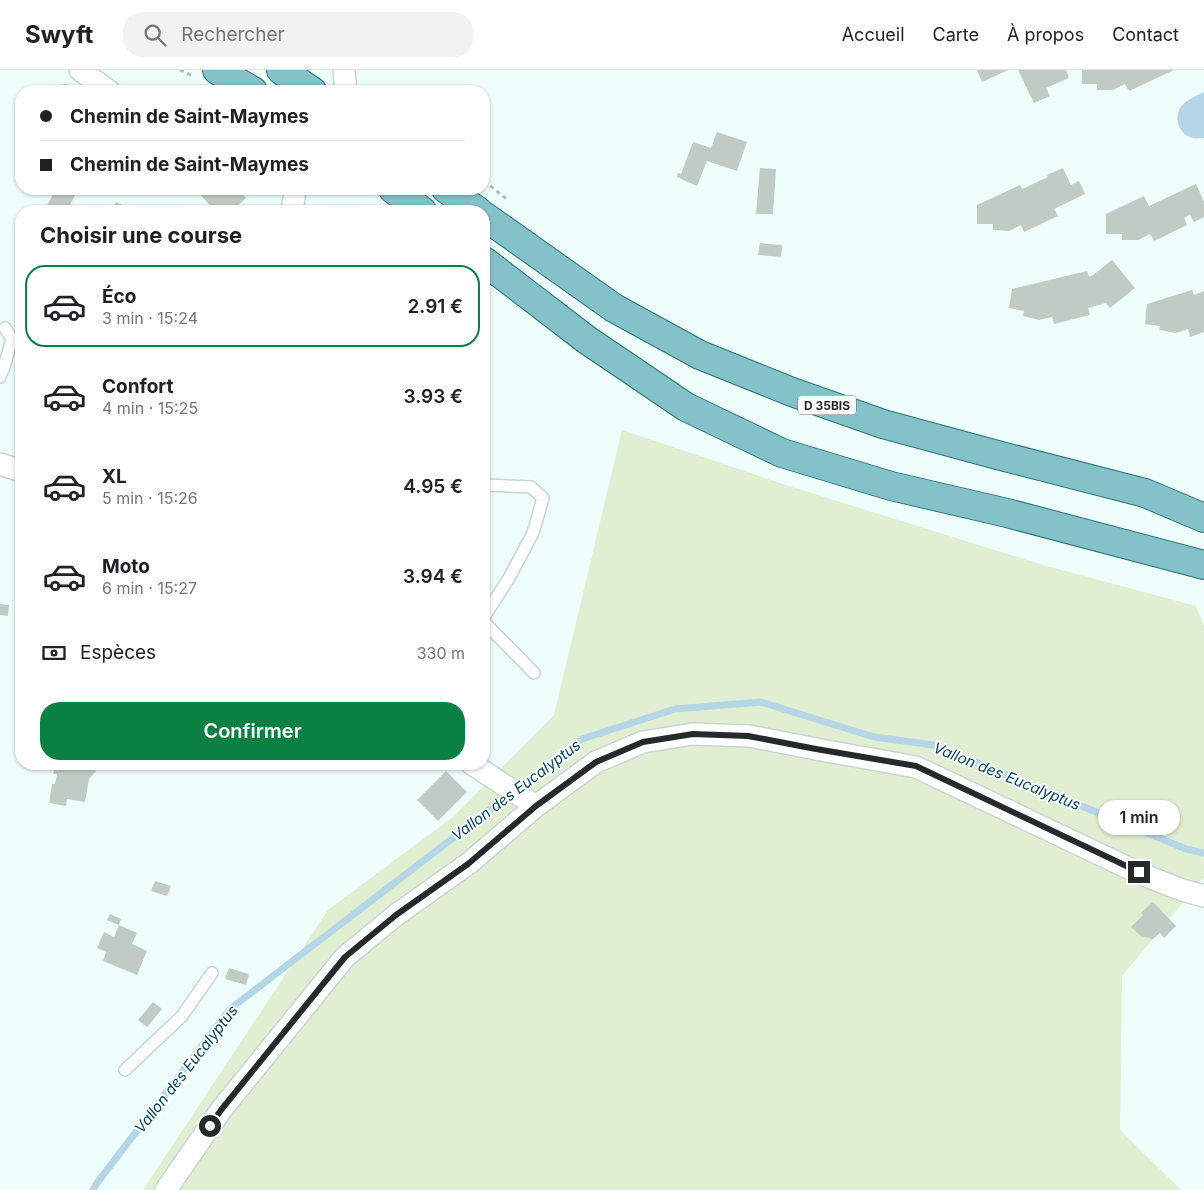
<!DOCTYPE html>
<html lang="fr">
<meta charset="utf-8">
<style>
body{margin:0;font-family:Inter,sans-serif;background:#f2f2f2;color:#202124;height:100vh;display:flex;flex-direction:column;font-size:19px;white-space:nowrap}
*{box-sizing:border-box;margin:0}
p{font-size:16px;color:#757577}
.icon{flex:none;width:28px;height:28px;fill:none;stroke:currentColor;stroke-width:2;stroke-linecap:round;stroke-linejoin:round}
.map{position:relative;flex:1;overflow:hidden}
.drawer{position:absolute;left:15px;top:135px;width:475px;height:565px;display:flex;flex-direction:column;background:#fff;border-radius:20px;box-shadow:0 1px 4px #0004}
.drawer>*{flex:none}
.banner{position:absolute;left:15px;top:15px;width:475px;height:110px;border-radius:20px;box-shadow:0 1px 4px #0004;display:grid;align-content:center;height:110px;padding:0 25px;background:#fff}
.end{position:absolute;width:22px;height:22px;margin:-11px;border:6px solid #252b2a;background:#fff;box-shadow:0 0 0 2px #fff}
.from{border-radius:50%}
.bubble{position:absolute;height:35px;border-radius:18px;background:#fff;box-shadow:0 1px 4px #0004;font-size:16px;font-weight:600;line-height:35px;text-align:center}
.banner b{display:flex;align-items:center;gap:18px;height:48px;font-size:19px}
.banner b+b{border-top:1px solid #e0e0e0}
.banner i{width:12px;height:12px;background:#202124}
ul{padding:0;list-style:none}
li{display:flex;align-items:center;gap:15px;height:82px;margin:0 10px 8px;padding:0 15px;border:2px solid transparent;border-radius:20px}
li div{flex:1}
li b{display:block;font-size:19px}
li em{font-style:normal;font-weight:600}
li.active{border-color:#0b8043}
li>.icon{width:45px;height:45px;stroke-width:1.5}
h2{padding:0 25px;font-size:22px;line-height:60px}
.pay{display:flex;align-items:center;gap:12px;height:55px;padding:0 25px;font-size:19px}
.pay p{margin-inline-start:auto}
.action{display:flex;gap:10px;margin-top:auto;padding:10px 25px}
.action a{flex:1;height:58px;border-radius:20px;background:#0b8043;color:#fff;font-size:20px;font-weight:600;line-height:58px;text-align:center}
header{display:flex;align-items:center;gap:30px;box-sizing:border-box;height:70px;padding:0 25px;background:#fff;border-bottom:1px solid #e0e0e0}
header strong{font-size:24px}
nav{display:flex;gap:28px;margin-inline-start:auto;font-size:18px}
.search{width:350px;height:45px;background:#f2f2f2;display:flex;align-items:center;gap:12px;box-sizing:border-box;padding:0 18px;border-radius:20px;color:#757577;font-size:19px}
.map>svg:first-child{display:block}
</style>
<header>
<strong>Swyft</strong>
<div class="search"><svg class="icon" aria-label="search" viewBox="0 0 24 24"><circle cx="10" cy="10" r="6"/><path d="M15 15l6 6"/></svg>Rechercher</div>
<nav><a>Accueil</a><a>Carte</a><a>À propos</a><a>Contact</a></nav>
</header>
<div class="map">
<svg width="1204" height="1120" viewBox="0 0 1204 1120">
<rect width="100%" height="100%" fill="#eefefa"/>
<!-- green -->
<polygon fill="#e0eed1" points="622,360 792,417 1043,495 1196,536 1204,556 1204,807 1122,906 1120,1060 1181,1120 143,1120 328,840 453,747 554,645"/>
<!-- water -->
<path fill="#b5d6e6" d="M1204,22V68C1200,68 1196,69 1192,68C1179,64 1174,49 1180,38C1185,30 1196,26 1204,22Z"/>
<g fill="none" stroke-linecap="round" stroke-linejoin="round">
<!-- stream -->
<polyline stroke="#b5d6e6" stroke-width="7" points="93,1120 97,1113 230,939 582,669 675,639 761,632 874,667 934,675 1186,779 1204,783"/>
</g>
<!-- building -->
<g fill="#c0ccc3">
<polygon points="977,0 1008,0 982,12"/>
<polygon points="1018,0 1066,0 1069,8 1046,18 1050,26 1034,33"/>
<polygon points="1082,0 1174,0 1129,21 1125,14 1113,20 1097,20 1097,14 1082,14"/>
<polygon points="69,14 70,21 57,21 57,15"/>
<polygon points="717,62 747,72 737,101 707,91 697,116 677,107 678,103 681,104 693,72 711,78"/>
<polygon points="760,98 776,99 773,144 756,144"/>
<polygon points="1063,98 1071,115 1079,111 1085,124 1054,139 1058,146 1024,162 1021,155 1009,161 993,160 993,154 977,154 977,135 1020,115 1022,119 1048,107 1047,105"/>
<polygon points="1196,114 1204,132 1204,147 1194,152 1190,145 1184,148 1187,155 1154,171 1150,164 1138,170 1122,170 1122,164 1106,164 1106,144 1144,126 1149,136"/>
<polygon points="56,119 78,119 70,135 81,141 44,141"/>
<polygon points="200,119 238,119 246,128 232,141 215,141 197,121"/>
<polygon points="116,132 124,136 121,141 111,141"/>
<polygon points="760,173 782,175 781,187 758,185"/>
<polygon points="1112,190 1135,218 1110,238 1106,233 1088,238 1090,245 1054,254 1052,247 1039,250 1023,246 1024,241 1009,238 1012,219 1087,201 1089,207 1093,205"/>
<polygon points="1192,220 1194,225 1204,221 1204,262 1190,267 1188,259 1176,263 1159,260 1160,256 1145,254 1147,234"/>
<polygon points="0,534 9,535 8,546 0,545"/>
<polygon points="57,694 91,694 90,696 96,701 89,709 85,732 67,729 66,736 49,733 52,714 55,714 57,704 53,704 55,697"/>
<polygon points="446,701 467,722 438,751 417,730"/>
<polygon points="155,811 171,816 167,826 151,821"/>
<polygon points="1153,832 1176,856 1164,868 1160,863 1153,869 1141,866 1131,857 1143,845 1141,843"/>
<polygon points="110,844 121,849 119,855 107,850"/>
<polygon points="119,855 137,863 132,874 147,881 137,905 103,891 106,882 97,878 104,862 114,867"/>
<polygon points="229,898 249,904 246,915 225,909"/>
<polygon points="153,932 162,939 147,957 138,950"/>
</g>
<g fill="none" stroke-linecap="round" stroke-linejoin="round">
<defs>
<g id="service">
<polyline points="0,307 4,297 12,269 5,258"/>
<polyline points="484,415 531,417 543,428 533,463 509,508 484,547"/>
<polyline points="484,552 534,603"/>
<polyline points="125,1000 182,946 212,903"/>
</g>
<g id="minor">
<polyline points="80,0 109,21"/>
<polyline points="344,0 346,21"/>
<polyline points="292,141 295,121 294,119"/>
<polyline points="0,394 21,401"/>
<polyline points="472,694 536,736"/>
<polyline points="166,1120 221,1040 345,887 396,845 468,794 536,736 596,692 643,672 693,664 749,666 816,679 916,697 1139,803 1182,820 1204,826"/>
</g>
<g id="primary">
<polyline points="217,0 253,21"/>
<polyline points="281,0 312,21"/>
<polyline points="393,119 422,141"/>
<polyline points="446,119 478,141"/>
<polyline points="484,146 614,238 700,285 792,322 883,354 1001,386 1145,423 1204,448"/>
<polyline points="484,191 587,270 686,337 782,383 891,416 1007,443 1204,495"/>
</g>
</defs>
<!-- service casing -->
<use href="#service" stroke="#c6d6d2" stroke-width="14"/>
<!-- minor casing -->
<use href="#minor" stroke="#c6d6d2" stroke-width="24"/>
<!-- primary casing -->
<use href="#primary" stroke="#2b7379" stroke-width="30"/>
<!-- path -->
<g stroke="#afbbb8" stroke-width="3" stroke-dasharray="4 4" stroke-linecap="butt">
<polyline points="180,0 193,6"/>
<polyline points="484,111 508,130"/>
</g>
<!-- service -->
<use href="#service" stroke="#fff" stroke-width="11"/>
<!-- minor -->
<use href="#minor" stroke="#fff" stroke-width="21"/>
<!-- primary -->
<use href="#primary" stroke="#82c2c8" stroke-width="28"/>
</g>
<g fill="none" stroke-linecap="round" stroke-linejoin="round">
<!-- route -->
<polyline stroke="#252b2a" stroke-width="6" points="210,1056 221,1040 345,887 396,845 468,794 536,736 596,692 643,672 693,664 748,666 816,679 916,696 1139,802"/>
</g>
<g text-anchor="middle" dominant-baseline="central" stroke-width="4" stroke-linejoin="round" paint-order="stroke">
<!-- shield labels -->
<rect fill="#fff" stroke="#666b6a" stroke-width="1" x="798" y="325.5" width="58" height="19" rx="4"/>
<g font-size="12" font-weight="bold" fill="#252b2a">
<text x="827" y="335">D 35BIS</text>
</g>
<!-- water labels -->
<g font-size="15" font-style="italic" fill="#00445b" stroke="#fff">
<text transform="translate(1007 706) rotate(22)">Vallon des Eucalyptus</text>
<text transform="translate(516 720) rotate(-37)">Vallon des Eucalyptus</text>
<text transform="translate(186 999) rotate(-52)">Vallon des Eucalyptus</text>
</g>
</g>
</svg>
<i class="end from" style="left:210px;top:1056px"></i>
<i class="end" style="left:1139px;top:802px"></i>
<div class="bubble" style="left:1098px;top:730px;width:82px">1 min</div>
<div class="banner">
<b><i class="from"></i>Chemin de Saint-Maymes</b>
<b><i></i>Chemin de Saint-Maymes</b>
</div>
<section class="drawer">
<h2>Choisir une course</h2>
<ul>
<li class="active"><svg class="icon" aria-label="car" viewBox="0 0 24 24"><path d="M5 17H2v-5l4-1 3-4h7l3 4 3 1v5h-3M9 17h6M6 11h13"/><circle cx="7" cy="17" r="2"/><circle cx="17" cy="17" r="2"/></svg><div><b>Éco</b><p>3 min · 15:24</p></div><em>2.91 €</em></li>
<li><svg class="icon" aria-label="car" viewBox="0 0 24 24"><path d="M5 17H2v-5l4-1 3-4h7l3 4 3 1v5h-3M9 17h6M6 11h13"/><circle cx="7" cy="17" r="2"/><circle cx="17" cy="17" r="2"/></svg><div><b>Confort</b><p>4 min · 15:25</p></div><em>3.93 €</em></li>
<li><svg class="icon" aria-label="car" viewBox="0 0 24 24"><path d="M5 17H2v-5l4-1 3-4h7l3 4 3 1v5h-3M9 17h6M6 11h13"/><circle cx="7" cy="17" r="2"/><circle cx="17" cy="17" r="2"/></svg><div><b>XL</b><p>5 min · 15:26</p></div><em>4.95 €</em></li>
<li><svg class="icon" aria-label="car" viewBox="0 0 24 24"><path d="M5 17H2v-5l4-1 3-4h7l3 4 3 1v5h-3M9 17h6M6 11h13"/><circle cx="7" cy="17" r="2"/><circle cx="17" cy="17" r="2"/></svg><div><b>Moto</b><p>6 min · 15:27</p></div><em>3.94 €</em></li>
</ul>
<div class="pay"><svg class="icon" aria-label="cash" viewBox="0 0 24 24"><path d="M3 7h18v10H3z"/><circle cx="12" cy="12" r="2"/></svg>Espèces<p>330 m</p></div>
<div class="action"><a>Confirmer</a></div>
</section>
</div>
